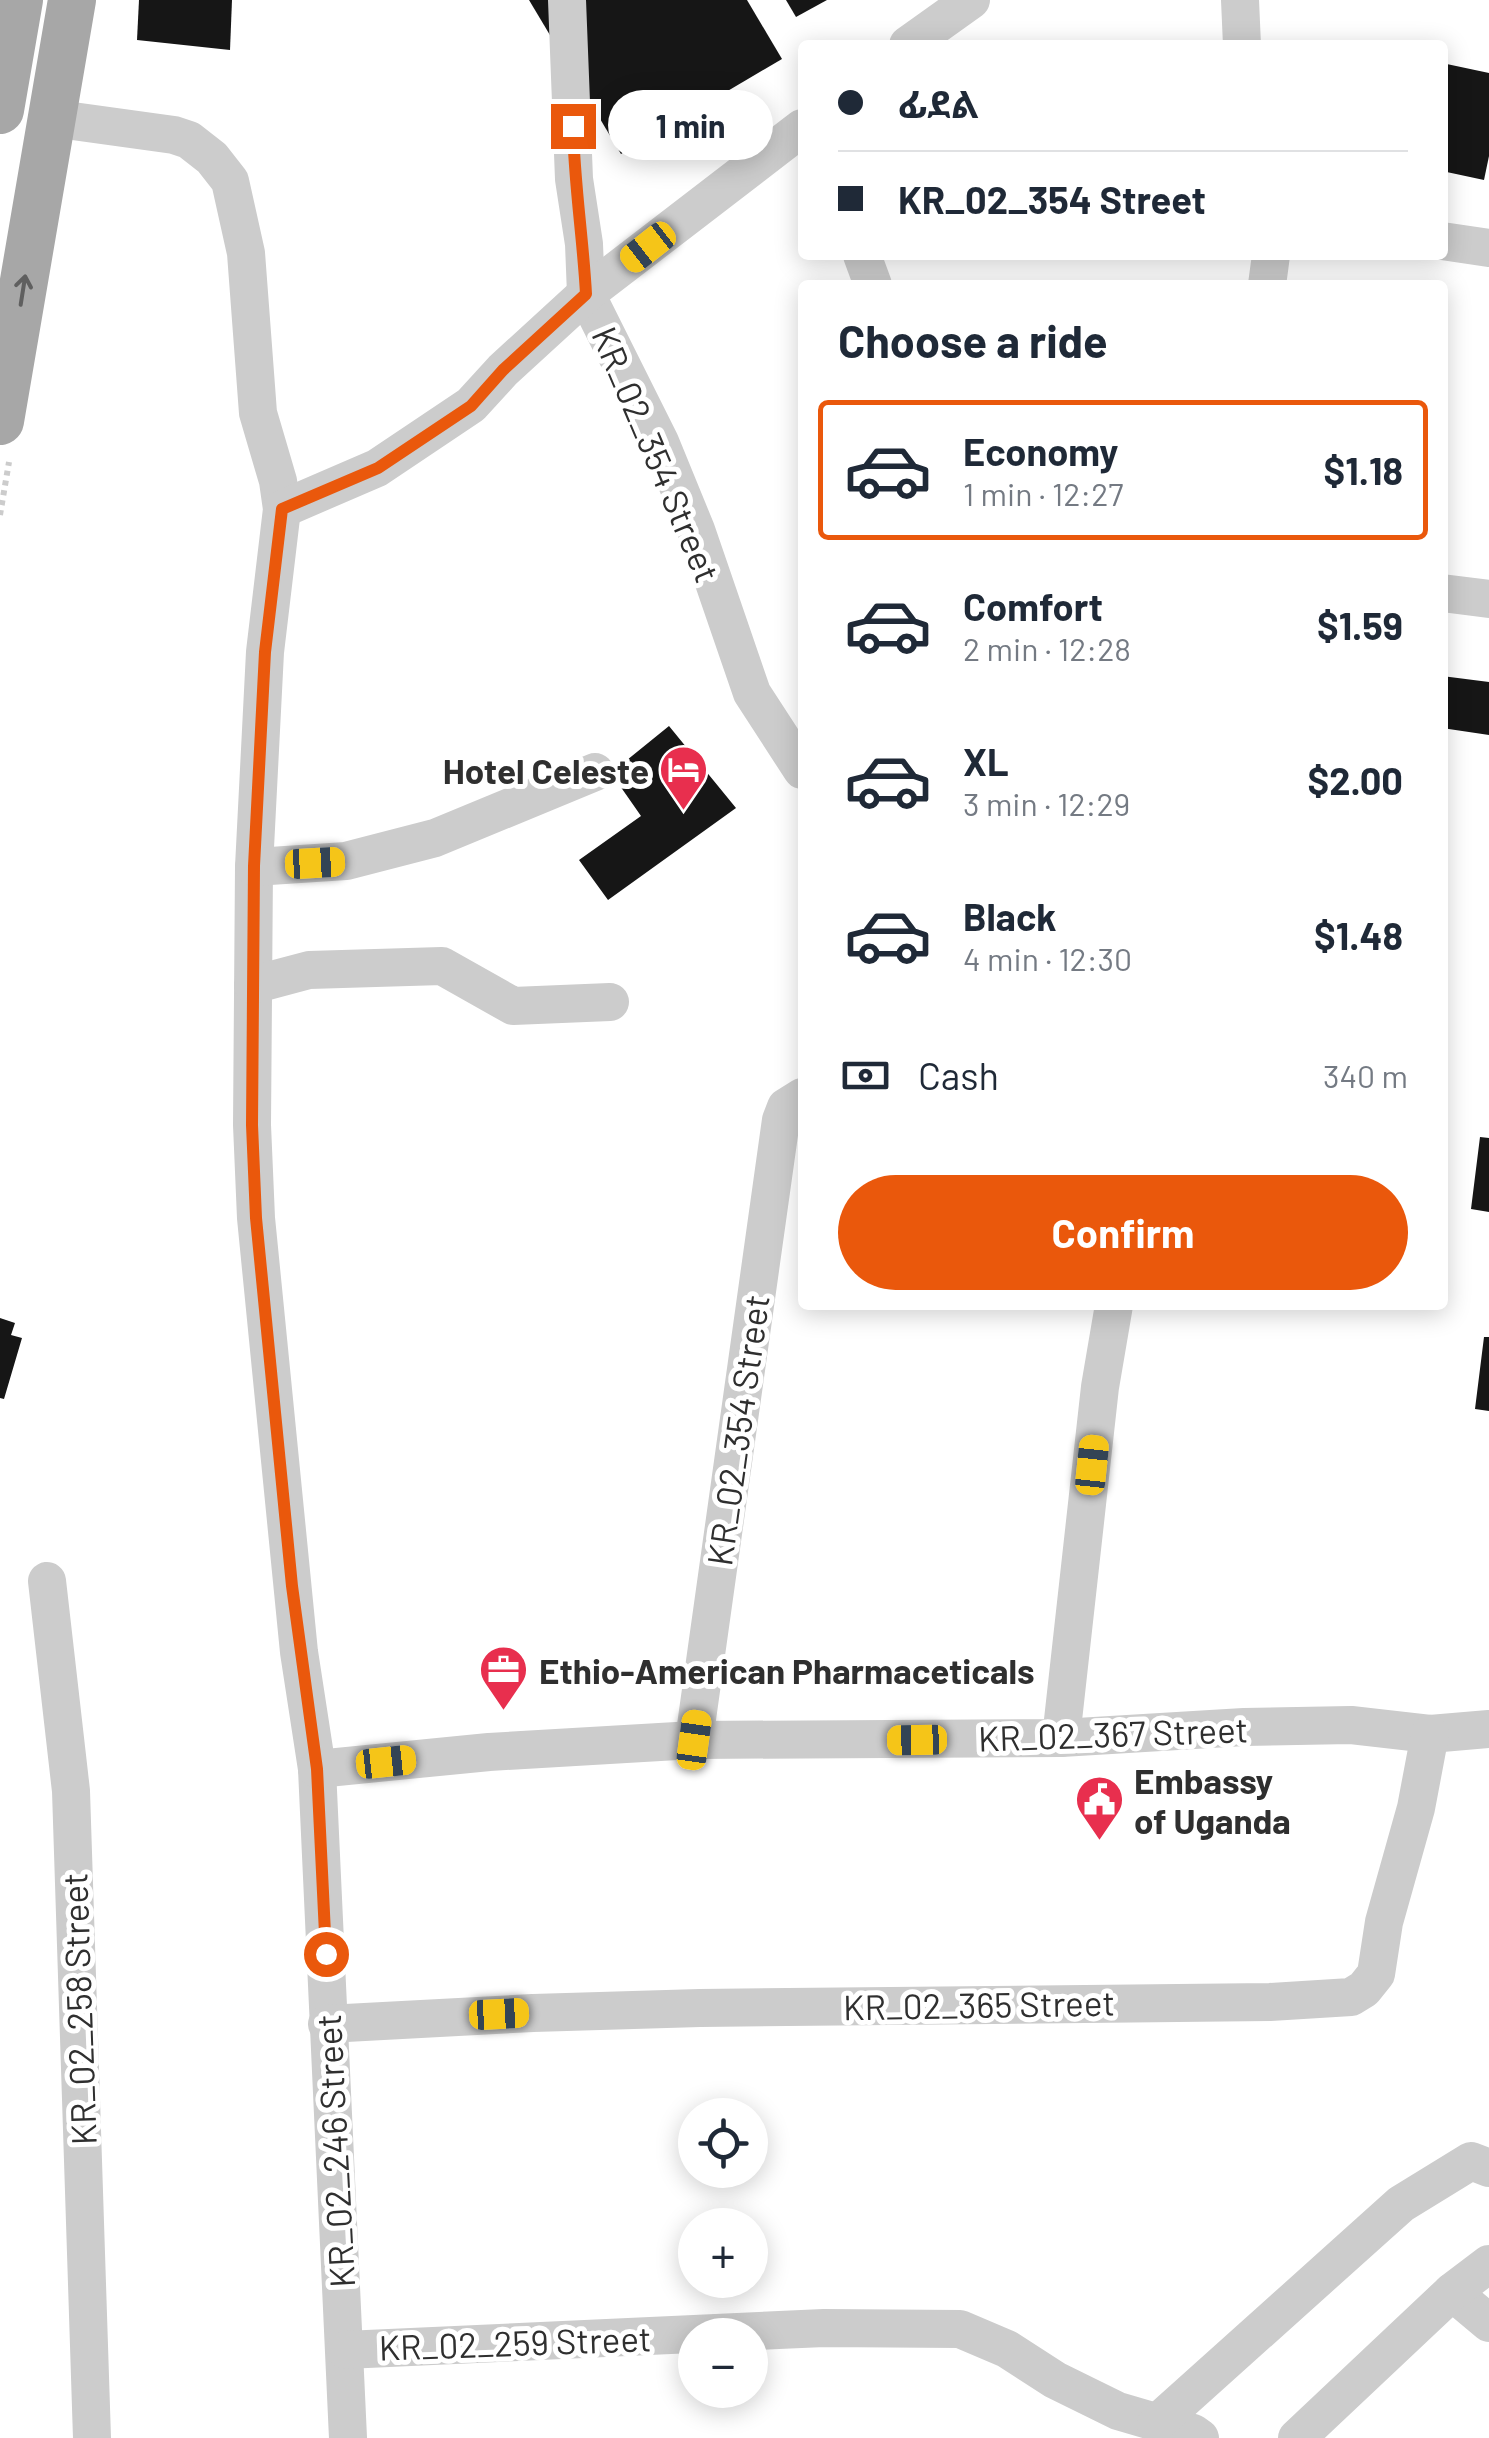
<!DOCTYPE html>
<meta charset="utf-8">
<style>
body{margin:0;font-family:Barlow,"Noto Sans Ethiopic",sans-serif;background:#f2f2f3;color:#1f2937;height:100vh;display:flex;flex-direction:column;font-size:38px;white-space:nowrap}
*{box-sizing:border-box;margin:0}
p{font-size:32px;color:#747a83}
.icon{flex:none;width:55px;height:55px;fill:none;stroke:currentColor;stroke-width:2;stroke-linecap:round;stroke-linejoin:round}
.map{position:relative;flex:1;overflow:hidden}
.panel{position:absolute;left:798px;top:280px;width:650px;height:1030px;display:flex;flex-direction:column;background:#fff;border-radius:10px;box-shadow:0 5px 25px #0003}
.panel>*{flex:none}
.top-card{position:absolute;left:798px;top:40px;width:650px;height:220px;border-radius:10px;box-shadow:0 5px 25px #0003;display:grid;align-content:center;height:220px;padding:0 40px;background:#fff}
.fabs{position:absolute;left:678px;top:2098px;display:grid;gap:20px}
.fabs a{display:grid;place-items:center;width:90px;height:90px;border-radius:50%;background:#fff;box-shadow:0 5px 25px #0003;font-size:50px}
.end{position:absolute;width:45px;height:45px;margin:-22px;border:12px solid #ea580c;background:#fff;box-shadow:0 0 0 5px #fff}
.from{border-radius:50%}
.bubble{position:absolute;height:70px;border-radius:35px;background:#fff;box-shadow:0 5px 25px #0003;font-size:32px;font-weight:700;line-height:70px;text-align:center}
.car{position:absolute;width:30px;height:60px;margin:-30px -15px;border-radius:12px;box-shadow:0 0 8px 2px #0007;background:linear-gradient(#f5c518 24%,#345 0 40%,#f5c518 0 76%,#345 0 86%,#f5c518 0)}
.top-card b{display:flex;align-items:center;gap:35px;height:95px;font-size:38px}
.top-card b+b{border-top:2px solid #e0e1e3}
.top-card i{width:25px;height:25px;background:#1f2937}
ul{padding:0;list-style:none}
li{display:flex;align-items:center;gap:30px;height:140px;margin:0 20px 15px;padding:0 20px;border:5px solid transparent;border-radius:10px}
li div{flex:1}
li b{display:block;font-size:38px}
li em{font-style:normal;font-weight:700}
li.current{border-color:#ea580c}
li>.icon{width:90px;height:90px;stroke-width:1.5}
h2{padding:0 40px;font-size:45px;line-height:120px}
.pay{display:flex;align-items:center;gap:25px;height:110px;padding:0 40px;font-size:38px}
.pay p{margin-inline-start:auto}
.action{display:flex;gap:20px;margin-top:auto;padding:20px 40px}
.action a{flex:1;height:115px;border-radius:60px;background:#ea580c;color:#fff;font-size:40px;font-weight:700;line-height:115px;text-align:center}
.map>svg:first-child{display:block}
</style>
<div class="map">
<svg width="1489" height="2438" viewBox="0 0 1489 2438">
<rect width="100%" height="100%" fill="#fff"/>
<!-- building -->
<g fill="#161616">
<polygon points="139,0 232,0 230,50 137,40"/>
<polygon points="529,0 747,0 782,59 621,154"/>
<polygon points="786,0 827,0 796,17"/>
<polygon points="1442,63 1489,73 1489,156 1484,180 1442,171"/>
<polygon points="1442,676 1489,682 1489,735 1442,728"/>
<polygon points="669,726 736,808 608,900 579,860 641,816 611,773"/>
<polygon points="1480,1137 1489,1138 1489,1212 1471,1209"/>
<polygon points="0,1318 15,1323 11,1335 22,1338 4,1399 0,1398"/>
<polygon points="1484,1337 1489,1337 1489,1411 1475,1409"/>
</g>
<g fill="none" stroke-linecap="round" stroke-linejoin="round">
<!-- path -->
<polyline stroke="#ccc" stroke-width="6" stroke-dasharray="5 5" stroke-linecap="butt" points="0,515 9,462"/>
<!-- minor -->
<g stroke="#ccc" stroke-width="38">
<polyline points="567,0 574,179 584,244 586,294 660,442 696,530 752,693 802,770"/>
<polyline points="1240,0 1242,45"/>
<polyline points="908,45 971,0"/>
<polyline points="51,118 174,135 189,140 212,158 230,181 246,253 258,413 278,481 282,509 265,652 254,867 252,1125 256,1218 299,1652 317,1769 348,2438"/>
<polyline points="1442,241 1489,248"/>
<polyline points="862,255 873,285"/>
<polyline points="1267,285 1271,255"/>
<polyline points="282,509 377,468 471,405 503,370 586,294 802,128"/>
<polyline points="1442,593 1489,599"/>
<polyline points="254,867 346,861 435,838 595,772"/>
<polyline points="253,985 309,970 442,966 513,1006 610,1002"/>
<polyline points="47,1581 71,1791 92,2438"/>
<polyline points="1061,1738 1100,1387 1114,1305"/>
<polyline points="694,1740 781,1120 786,1107 802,1097"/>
<polyline points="317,1769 489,1752 694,1740 1061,1738 1244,1727 1351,1725 1430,1734 1489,1729"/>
<polyline points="327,2024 533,2013 700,2008 1270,2002 1351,1997 1364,1989 1376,1974 1384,1922 1416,1808 1430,1734"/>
<polyline points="1452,2292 1489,2323"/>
<polyline points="345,2350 824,2328 960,2329 1007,2349 1055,2380 1118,2411 1193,2433 1200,2438"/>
<polyline points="1156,2424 1401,2204 1471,2161 1489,2168"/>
<polyline points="1297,2438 1452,2292 1489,2264"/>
</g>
<!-- major -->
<g stroke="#a7a7a7" stroke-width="48">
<polyline points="0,110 19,0"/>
<polyline points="0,421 72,0"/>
</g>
</g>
<!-- one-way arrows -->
<defs><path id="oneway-shaft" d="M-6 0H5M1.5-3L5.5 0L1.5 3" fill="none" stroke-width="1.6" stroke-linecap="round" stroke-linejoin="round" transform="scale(2.5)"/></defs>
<use stroke="#5f5f5f" href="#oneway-shaft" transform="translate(23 290) rotate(-81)"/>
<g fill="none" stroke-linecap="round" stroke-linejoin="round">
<!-- route -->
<path stroke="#ea580c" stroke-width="12" d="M326,1954L317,1769L292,1586L256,1218L252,1125L254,866L265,652L282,509L378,468L471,406L503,370L586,294C583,238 574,182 573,126"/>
</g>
<!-- icons -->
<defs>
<symbol id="hotel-pin" viewBox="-11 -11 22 30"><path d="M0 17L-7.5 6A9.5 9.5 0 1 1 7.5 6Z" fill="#e82f4e" stroke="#fff"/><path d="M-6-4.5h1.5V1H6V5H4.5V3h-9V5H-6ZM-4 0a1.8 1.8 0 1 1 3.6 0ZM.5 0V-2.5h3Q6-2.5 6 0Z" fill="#fff"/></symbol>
<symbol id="office-pin" viewBox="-11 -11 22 30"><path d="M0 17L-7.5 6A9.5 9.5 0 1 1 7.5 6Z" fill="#e82f4e" stroke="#fff"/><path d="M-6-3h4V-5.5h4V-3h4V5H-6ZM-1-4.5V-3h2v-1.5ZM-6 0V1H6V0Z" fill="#fff"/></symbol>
<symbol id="civic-pin" viewBox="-11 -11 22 30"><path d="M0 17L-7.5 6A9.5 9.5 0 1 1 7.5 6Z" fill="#e82f4e" stroke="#fff"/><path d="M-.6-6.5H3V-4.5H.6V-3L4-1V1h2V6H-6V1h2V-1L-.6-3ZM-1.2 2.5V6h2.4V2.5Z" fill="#fff"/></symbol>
</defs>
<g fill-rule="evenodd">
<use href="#hotel-pin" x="656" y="742" width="55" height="75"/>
<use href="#office-pin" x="476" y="1642" width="55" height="75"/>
<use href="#civic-pin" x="1072" y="1772" width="55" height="75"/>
</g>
<g text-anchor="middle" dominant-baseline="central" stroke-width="10" stroke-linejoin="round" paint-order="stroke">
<!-- street labels -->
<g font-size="35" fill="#2f2f2f" stroke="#fff">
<text transform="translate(657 454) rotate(67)">KR_02_354 Street</text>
<text transform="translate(737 1430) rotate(-82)">KR_02_354 Street</text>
<text transform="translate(1113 1733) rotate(-2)">KR_02_367 Street</text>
<text transform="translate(979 2004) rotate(-1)">KR_02_365 Street</text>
<text transform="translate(78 2009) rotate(-92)">KR_02_258 Street</text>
<text transform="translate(334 2151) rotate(-93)">KR_02_246 Street</text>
<text transform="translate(515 2342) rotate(-2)">KR_02_259 Street</text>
</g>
<!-- poi labels -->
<g font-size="35" font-weight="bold" fill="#2f2f2f" stroke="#fff" text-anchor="start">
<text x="649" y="770" text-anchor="end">Hotel Celeste</text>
<text x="539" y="1670">Ethio-American Pharmaceticals</text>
<text x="1134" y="1780">Embassy<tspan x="1134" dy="40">of Uganda</tspan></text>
</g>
</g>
</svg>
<div class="fabs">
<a><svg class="icon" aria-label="locate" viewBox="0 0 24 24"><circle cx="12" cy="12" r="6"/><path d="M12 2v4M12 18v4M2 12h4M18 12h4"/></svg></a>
<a>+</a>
<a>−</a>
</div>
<i class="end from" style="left:326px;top:1954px"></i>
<i class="end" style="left:573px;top:126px"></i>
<div class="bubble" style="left:608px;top:90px;width:165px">1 min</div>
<i class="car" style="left:648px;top:247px;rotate:232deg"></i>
<i class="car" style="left:315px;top:863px;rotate:87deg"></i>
<i class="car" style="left:1092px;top:1465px;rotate:6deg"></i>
<i class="car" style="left:694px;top:1740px;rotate:8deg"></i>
<i class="car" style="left:917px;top:1740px;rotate:269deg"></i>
<i class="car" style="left:386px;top:1762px;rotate:84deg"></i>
<i class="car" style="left:499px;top:2014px;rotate:87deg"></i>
<div class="top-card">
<b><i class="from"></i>ፊደል</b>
<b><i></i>KR_02_354 Street</b>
</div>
<section class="panel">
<h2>Choose a ride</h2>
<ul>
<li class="current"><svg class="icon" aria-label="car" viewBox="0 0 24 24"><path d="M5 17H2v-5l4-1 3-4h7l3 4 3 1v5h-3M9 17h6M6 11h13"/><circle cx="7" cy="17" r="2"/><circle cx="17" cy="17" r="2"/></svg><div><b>Economy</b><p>1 min · 12:27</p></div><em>$1.18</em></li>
<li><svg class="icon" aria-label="car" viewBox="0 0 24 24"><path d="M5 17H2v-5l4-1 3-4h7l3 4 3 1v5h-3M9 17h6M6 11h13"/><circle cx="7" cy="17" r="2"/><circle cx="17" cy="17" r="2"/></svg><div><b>Comfort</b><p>2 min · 12:28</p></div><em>$1.59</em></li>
<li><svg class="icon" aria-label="car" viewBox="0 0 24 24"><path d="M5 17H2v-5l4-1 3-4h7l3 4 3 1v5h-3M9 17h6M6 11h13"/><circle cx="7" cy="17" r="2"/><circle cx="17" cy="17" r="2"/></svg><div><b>XL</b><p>3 min · 12:29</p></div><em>$2.00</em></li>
<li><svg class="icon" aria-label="car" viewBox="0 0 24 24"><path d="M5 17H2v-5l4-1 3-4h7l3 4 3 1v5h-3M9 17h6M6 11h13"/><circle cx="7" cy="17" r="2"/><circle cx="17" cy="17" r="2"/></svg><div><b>Black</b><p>4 min · 12:30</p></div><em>$1.48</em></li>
</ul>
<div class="pay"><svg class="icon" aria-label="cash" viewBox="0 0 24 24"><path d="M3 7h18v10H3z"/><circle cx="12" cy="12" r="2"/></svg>Cash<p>340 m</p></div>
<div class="action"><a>Confirm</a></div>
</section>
</div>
